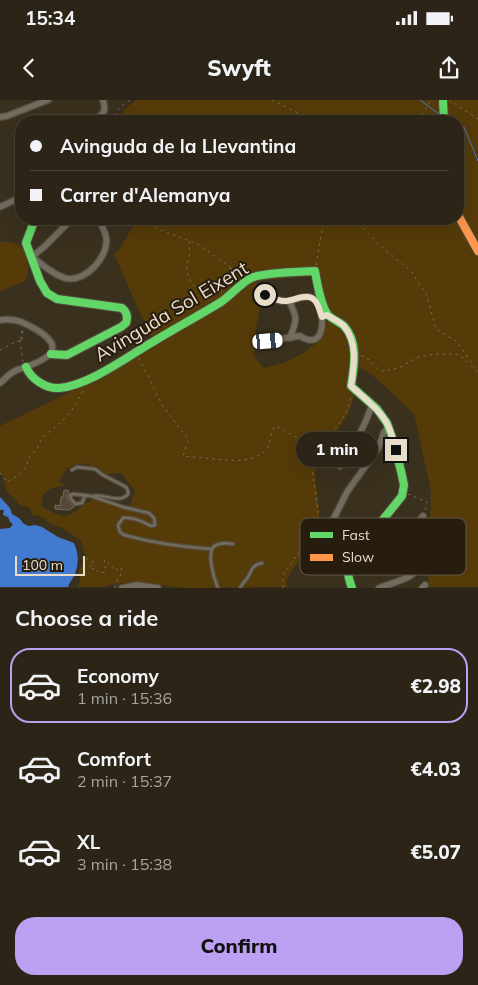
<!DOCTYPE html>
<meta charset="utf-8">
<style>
body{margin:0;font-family:Mulish,sans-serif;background:#342c1f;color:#f1f3f6;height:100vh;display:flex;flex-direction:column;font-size:19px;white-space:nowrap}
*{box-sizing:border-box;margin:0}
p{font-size:16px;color:#a6a4a1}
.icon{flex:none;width:28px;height:28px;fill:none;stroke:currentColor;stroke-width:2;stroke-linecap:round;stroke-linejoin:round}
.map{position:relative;height:488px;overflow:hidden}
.details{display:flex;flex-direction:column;background:#2c2416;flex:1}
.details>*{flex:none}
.top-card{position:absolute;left:15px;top:15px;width:449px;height:110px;border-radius:20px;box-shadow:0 5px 20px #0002,0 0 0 1px #484135;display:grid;align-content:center;height:110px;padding:0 15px;background:#2c2416}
.scale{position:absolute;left:15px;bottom:12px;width:70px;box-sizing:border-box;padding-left:5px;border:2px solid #e9ddca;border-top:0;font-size:14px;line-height:18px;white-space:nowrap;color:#e9ddca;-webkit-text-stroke:4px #261d0f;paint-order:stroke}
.end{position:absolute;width:22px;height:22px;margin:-11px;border:6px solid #e9ddca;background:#111;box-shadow:0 0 0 2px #111}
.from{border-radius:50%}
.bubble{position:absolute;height:35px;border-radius:18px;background:#2c2416;box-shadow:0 5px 20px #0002,0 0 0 1px #484135;font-size:16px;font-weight:800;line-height:35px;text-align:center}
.car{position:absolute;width:15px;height:30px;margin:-15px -8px;border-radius:6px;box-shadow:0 0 4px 1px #0007;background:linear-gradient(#fff 24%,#345 0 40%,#fff 0 76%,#345 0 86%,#fff 0)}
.top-card b{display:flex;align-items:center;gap:18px;height:48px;font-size:19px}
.top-card b+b{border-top:1px solid #484135}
.top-card i{width:12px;height:12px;background:#f1f3f6}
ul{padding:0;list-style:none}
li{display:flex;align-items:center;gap:15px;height:75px;margin:0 10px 8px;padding:0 5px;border:2px solid transparent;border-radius:20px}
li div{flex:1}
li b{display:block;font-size:19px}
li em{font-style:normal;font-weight:800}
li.current{border-color:#bca0f2}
li>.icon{width:45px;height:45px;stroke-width:1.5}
h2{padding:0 15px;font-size:22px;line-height:60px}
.primary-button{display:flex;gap:10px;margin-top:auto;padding:10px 15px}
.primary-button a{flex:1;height:58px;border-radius:20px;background:#bca0f2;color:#111;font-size:20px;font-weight:800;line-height:58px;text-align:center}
.status{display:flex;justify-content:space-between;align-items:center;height:35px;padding:0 25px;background:#2c2416;direction:ltr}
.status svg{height:14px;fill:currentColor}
header{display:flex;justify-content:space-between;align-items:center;height:65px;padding:0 15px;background:#2c2416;font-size:22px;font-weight:800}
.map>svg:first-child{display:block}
</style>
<div class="status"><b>15:34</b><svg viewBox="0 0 49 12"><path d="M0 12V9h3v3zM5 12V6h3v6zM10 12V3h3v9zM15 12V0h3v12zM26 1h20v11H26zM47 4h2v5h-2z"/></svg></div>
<header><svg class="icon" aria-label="back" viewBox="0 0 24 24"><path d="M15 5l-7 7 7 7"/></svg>Swyft<svg class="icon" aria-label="share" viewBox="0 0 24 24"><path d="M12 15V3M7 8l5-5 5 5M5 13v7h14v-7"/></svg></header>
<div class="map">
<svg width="478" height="488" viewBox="0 0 478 488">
<rect width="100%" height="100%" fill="#3a301e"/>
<!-- green -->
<g fill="#553b08" fill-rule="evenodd">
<path d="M136,0H478V487H428L431,391L414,314L376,278L356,264L353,299L349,312L318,362L315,373L320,418L311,444L290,473L286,484L287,487L184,488L135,482L109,485L101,487H78L80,481L79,471L86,458L81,441L61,427L54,426L40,416L32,415L30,408L18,404L17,401L7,392L3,376L2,374L0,373V326L58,298L102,275L155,243L139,211L114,154L119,150L137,119H458V21H117L125,9ZM314,176L328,221L320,240L302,254L283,263L264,268L254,256L256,228L261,203L256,181ZM81,363L97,367L107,374L121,373L135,391L130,405L111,404L106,398C86,395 77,417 63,416C56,415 47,409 41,406C42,402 42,397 44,394C49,387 60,386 67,386L59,382C63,371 70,365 81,363Z"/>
<path d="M0,142C6,142 15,142 20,146C28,154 31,172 25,181L0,191Z"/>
</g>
<!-- water -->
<path fill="#427acf" d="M0,397L10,408L12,414L19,418L24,424L29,426L35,425L42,427L58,437L74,443C79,455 79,464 74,476C72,480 69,483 68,487H0V429L10,428L13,424L10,422L8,417L3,415L4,410H0Z"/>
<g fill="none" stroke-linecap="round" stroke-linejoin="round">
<!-- stream -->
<g stroke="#427acf" stroke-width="1">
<polyline points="420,0 439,14"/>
<polyline points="458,26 464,27 478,61"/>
</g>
</g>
<!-- building -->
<polygon fill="#574837" stroke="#74695c" points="64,390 69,391 67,395 68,400 74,407 69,410 55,409 55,405 60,406 61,397 63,397"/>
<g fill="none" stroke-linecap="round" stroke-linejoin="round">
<defs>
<g id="lane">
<path d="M72,370L77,367L95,369L103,375L126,387L128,391V394C120,404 105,394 94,396"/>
<path d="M85,395L82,403L75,404L71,399L70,395L73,394L91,396L123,407L149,413L154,418L155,425L151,426C142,421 133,417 123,418L118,425L120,432L124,435C153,443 182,447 211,449"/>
<path d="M218,488C214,479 205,450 216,445C221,443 227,443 233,444"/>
<path d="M240,488C242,484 245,481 248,477C252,470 252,465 262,463"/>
</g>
<g id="street">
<polyline points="0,17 7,16 48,0"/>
<path d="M94,21C103,13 107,13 103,0"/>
<polyline points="0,107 21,97"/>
<path d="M72,119L45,146L32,157C42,164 53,175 65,178C84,184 110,156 106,137C105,131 101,124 98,119"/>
<path d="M289,201C298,219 297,219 290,238"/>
<path d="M0,220C16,218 23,222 37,230C66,248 50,258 26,267C23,268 18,269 15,271C10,273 5,279 0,283"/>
<path d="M256,242L300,236C328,254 326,206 313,198C305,195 297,199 290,201C282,202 275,200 268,196C263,194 262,193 260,188"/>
<path d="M340,366C354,345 364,329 372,305"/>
<polyline points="330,426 347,392 379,347 384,332 389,328"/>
<polyline points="384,471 394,466 402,458 413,457"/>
<polyline points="122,488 137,485 158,488"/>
<path d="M379,488C389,483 423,478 417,461C415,457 414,459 413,455C411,449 411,437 411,431L423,416"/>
<polyline points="422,488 425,485"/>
</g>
<g id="fast">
<polyline points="443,0 444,21"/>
<path d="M35,119L26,143L40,181L47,193L57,199L122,208C127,212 128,217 126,223L121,227L67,255L51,254"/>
<path d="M26,267C31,279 46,289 59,288C88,286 127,257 151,243C174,229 198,216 221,202C231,195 240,184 251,178C265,172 298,172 315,171C317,183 321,206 328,215C333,220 340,222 344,226C359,242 354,267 351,286L377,309L387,323L393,340L401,371L404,385L402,396L351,459C346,470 348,477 352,488"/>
</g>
<polyline id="slow" points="458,115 478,151"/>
</defs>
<!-- lane casing -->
<use href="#lane" stroke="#544c3e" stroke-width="5"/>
<!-- street casing -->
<use href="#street" stroke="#544c3e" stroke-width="8"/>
<!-- fast casing -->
<use href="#fast" stroke="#544c3e" stroke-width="10"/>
<!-- slow casing -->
<use href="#slow" stroke="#544c3e" stroke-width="10"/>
<!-- path -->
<g stroke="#746d61" stroke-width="1" stroke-dasharray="2.5 4" stroke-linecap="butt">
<polyline points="272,0 298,13 307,21"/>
<polyline points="449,0 478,19"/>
<polyline points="111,21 119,8 130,0"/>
<polyline points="419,21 431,0"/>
<path d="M145,119L150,124L160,130L198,144L230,167C229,177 222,184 221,193"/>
<polyline points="354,119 378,144 411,171 427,196 436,229 456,241 478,271"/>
<path d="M189,141C189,146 190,152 189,157C188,161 186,165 187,169C187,182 201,192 209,201"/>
<polyline points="316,165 324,119"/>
<polyline points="230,168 244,176"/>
<polyline points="21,239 22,228"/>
<polyline points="20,240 23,262"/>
<polyline points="22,240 23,229"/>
<polyline points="0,250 15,242 21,240"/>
<path d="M361,256C369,258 374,264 379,271H382L399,268L418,257L436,254H455L460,255L478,272"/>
<path d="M139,258L162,305L189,340L186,346L183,356C190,357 198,357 206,358C223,360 252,365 266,350C272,343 269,332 276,326L296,337L319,343L324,345"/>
<path d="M0,373L7,382C13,379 19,375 24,370C30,361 25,357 37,350C41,333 55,330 65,318C73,309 80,298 84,288"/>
<polyline points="408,394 427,402 425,412"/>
<path d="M86,458L94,462L89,468L92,469L95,468L99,473L105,472V463L104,460C110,461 111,469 117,471V468L122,469C121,478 115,480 115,488"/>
<path d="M283,488V480L284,473C294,459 313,436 317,421C321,402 308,378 315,360C325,336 349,321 351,294"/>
</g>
<!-- lane -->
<use href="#lane" stroke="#726b5e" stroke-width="2.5"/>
<!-- street -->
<use href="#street" stroke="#726b5e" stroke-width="5.5"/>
<!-- fast -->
<use href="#fast" stroke="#63d668" stroke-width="8"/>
<!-- slow -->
<use href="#slow" stroke="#ff974d" stroke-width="8"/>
</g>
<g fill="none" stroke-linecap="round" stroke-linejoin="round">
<!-- route -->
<path stroke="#e9ddca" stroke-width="6" d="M265,195C272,198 277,201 285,201C294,201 309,191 316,202C319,206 320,213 322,217L327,215C333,219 339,221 344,226C358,243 354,266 351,286C362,296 377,307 385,320C391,329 393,340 396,350"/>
</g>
<g text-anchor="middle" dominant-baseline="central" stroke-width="4" stroke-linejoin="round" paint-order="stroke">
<!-- street labels -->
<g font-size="19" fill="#e9ddca" stroke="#261d0f">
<text transform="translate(171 211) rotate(-31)">Avinguda Sol Eixent</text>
</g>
</g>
<!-- legend -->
<rect x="300" y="418" width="166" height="57" rx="8" fill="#261d0f" stroke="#605747" stroke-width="1"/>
<rect x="310" y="432" width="23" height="6" fill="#63d668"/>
<rect x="310" y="454" width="23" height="7" fill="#ff974d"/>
<g font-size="14" fill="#e9ddca">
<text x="342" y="440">Fast</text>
<text x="342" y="462">Slow</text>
</g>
</svg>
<div class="scale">100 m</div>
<i class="end from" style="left:265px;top:195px"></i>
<i class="end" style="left:396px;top:350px"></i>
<div class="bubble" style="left:296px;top:332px;width:82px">1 min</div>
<i class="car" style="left:268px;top:241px;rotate:85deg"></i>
<div class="top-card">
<b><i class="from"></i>Avinguda de la Llevantina</b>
<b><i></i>Carrer d'Alemanya</b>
</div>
</div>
<section class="details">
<h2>Choose a ride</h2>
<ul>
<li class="current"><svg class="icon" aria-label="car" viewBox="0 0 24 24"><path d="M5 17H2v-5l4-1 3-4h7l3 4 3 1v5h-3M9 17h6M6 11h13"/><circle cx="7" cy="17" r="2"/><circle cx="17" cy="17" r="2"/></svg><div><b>Economy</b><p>1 min · 15:36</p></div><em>€2.98</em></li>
<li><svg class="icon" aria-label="car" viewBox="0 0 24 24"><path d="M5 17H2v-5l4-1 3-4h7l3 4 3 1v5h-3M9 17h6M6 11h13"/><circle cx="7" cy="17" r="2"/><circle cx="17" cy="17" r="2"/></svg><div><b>Comfort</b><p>2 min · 15:37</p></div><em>€4.03</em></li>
<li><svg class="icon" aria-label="car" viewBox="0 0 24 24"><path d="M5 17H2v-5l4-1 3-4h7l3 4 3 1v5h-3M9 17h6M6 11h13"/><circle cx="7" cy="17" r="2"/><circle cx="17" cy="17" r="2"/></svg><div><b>XL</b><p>3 min · 15:38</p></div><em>€5.07</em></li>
</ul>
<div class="primary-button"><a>Confirm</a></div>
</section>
